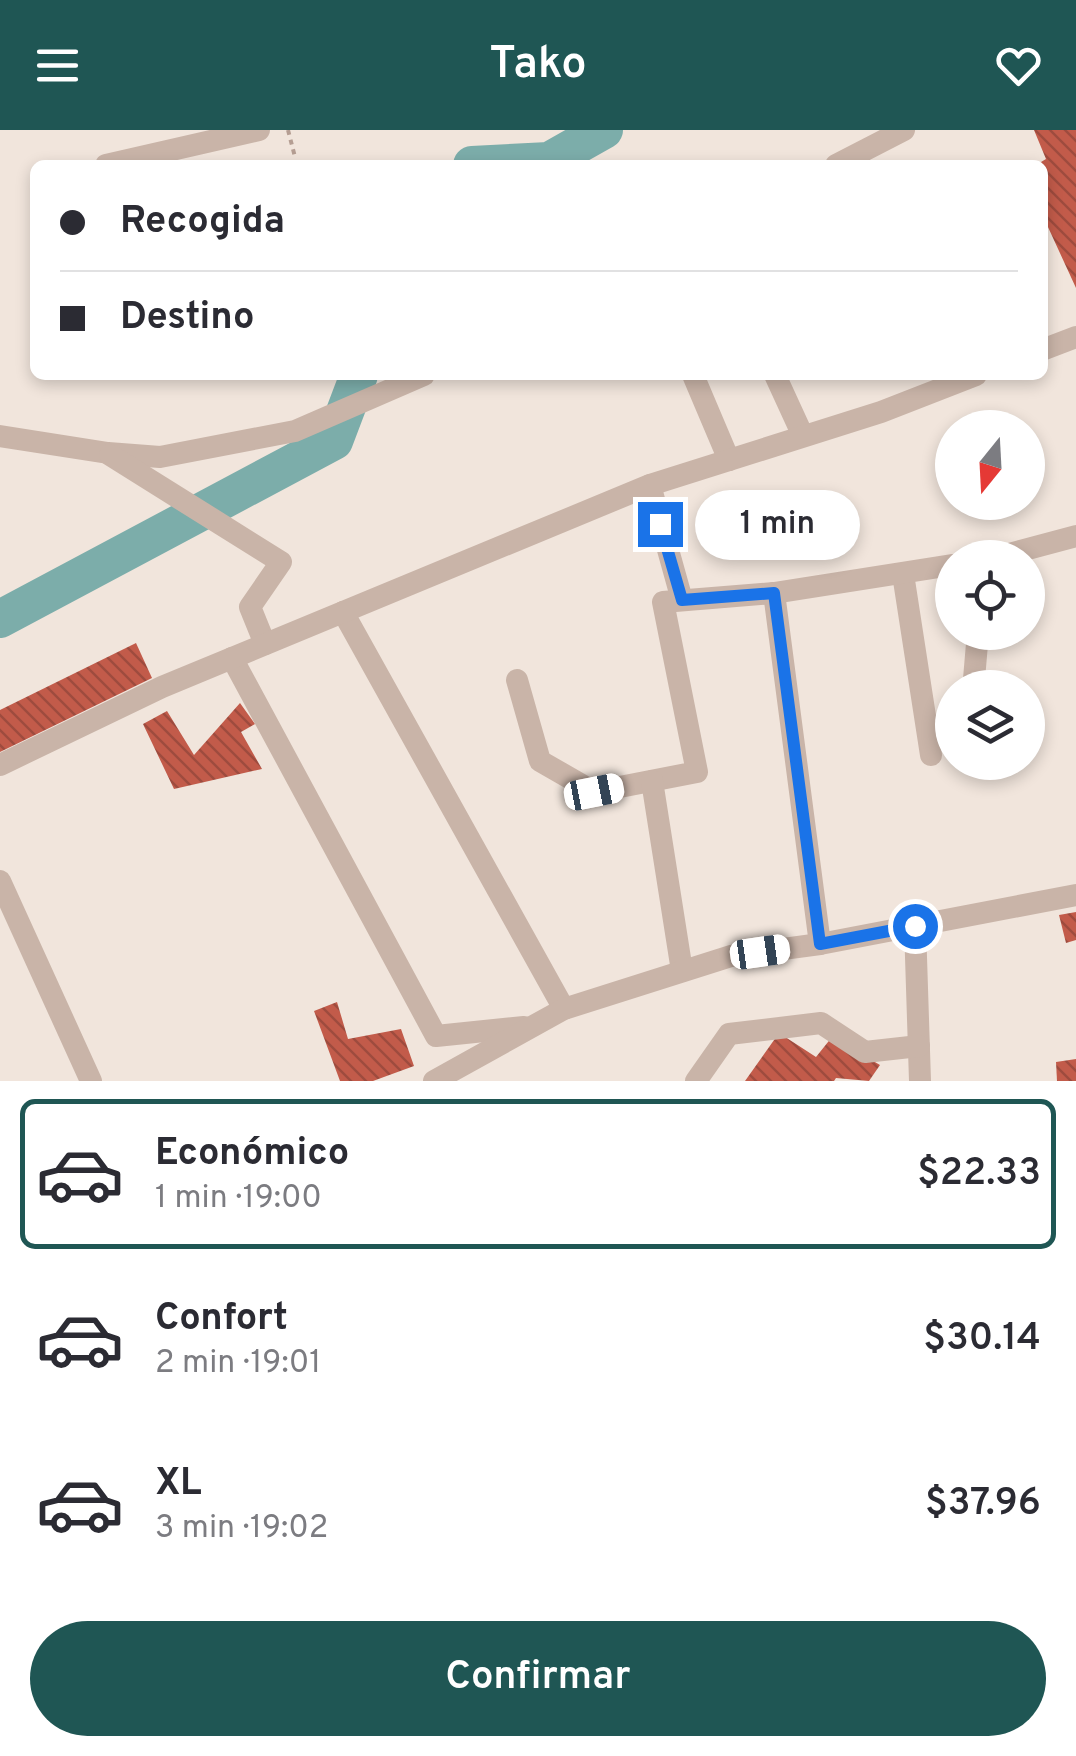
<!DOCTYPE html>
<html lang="es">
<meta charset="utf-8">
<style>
body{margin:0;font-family:Overpass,sans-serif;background:#f7f7f7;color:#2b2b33;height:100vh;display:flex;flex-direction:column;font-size:38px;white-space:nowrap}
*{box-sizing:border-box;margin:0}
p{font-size:32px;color:#7c7c81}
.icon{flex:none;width:55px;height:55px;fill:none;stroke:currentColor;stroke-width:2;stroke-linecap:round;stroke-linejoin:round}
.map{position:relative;height:951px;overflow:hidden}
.sheet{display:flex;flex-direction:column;background:#fff;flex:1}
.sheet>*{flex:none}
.banner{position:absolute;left:30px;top:30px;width:1018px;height:220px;border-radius:15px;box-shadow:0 5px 15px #0003;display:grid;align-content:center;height:220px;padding:0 30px;background:#fff}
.needle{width:65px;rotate:198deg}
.tools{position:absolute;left:935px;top:280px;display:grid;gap:20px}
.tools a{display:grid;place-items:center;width:110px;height:110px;border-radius:50%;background:#fff;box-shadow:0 5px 15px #0003;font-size:50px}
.end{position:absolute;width:45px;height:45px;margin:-22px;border:12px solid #1a73e8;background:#fff;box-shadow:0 0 0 5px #fff}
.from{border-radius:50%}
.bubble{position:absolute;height:70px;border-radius:35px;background:#fff;box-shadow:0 5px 15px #0003;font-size:32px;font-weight:600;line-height:70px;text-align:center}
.car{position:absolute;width:30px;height:60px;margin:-30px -15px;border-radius:12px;box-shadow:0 0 8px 2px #0007;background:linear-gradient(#fff 24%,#345 0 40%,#fff 0 76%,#345 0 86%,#fff 0)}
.banner b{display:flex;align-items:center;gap:35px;height:95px;font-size:38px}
.banner b+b{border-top:2px solid #e1e1e2}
.banner i{width:25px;height:25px;background:#2b2b33}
ul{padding:18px 0 0;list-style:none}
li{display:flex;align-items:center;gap:30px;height:150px;margin:0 20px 15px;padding:0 10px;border:5px solid transparent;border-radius:15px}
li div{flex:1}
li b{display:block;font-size:38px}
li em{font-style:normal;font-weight:600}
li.current{border-color:#1f5654}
li>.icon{width:90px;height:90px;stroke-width:1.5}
.action{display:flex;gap:20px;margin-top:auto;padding:20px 30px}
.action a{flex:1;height:115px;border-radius:60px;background:#1f5654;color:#fff;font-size:40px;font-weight:600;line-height:115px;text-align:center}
header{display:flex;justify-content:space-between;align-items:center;height:130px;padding:0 30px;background:#1f5654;color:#fff;font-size:45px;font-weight:600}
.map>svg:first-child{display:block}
</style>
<header><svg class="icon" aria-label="menu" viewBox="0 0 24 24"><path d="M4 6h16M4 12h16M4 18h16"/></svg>Tako<svg class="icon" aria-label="heart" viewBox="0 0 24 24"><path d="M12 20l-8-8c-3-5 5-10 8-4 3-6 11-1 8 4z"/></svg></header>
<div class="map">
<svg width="1076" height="951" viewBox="0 0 1076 951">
<defs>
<pattern id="building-back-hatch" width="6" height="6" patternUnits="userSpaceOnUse" patternTransform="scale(2.5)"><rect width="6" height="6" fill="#c25b4a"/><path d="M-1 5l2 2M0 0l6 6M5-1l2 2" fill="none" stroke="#9e4b3e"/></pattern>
</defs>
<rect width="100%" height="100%" fill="#f1e5dc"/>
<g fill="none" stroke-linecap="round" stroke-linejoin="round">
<!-- river -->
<g stroke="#7cadaa" stroke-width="38">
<polyline points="472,35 549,31 604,0"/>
<polyline points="0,489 334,311 359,245"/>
</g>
</g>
<!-- building -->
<g fill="url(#building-back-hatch)">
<polygon points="1034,0 1076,0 1076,158 1042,84 1042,35 1036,35 1046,29"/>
<polygon points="136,513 152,548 0,622 0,580"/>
<polygon points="240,573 255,594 241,602 262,639 174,659 143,594 167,581 194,625"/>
<polygon points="1076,782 1076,810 1066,813 1059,785"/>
<polygon points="337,872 348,909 401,899 414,936 373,951 340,951 314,881"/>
<polygon points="779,903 816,927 832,907 880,935 869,951 836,948 834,951 745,951"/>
<polygon points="1076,929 1076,951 1057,951 1056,932"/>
</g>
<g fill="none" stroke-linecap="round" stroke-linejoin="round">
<!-- path -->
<polyline stroke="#b59e93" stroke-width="4" stroke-dasharray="5 5" stroke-linecap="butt" points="288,0 295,27"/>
<!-- minor -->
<g stroke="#c9b4a8" stroke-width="22">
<polyline points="106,35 259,0"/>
<polyline points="836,35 904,0"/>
<polyline points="1042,220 1076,207"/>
<polyline points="693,245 729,330"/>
<polyline points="775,245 803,306"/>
<polyline points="0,306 108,323 160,327 295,301 424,245"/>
<polyline points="110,325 281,432 250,477 265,514"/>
<polyline points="650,355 682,470"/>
<polyline points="994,428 1076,406"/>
<polyline points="903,444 931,625"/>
<polyline points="774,463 820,814"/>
<polyline points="343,482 564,879"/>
<polyline points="978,502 974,549 982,558"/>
<polyline points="232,528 436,906 524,897"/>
<polyline points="517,550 540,631 594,662 697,642 663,472 774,463 952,435"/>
<polyline points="0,635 162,557 650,355 881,282 976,245"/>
<polyline points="652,651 682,841"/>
<polyline points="0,751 91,951"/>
<polyline points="915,796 920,951"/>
<polyline points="434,951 564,879 731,826 820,814 1076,765"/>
<polyline points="696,951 729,904 821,893 865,922 919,916"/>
</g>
</g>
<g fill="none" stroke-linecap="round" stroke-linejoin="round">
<!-- route -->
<polyline stroke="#1a73e8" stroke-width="12" points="660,394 682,470 774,463 820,814 915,796"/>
</g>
</svg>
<div class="tools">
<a><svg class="needle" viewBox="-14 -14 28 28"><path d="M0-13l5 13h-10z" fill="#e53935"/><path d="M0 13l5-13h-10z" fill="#7c7c81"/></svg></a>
<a><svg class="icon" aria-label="locate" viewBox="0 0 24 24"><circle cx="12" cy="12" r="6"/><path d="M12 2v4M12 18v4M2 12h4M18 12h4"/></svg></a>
<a><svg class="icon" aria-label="layers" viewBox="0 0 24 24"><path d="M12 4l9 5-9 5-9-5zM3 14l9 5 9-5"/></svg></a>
</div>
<i class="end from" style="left:915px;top:796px"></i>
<i class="end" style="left:660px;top:394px"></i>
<div class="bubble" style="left:695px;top:360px;width:165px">1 min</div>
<i class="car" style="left:594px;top:662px;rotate:79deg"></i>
<i class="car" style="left:760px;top:822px;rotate:82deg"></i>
<div class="banner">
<b><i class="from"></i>Recogida</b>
<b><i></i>Destino</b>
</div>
</div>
<section class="sheet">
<ul>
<li class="current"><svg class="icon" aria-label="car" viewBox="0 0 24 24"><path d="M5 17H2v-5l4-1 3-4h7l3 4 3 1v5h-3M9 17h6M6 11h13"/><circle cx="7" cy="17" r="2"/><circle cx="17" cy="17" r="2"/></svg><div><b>Económico</b><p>1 min · 19:00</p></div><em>$22.33</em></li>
<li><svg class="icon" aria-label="car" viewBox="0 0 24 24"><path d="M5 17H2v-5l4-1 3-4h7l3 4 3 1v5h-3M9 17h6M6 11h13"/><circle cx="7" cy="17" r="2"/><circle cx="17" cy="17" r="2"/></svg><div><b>Confort</b><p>2 min · 19:01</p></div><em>$30.14</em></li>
<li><svg class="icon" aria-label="car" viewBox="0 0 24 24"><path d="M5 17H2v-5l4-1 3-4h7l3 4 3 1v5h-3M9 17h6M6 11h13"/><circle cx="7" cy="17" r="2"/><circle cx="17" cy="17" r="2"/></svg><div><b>XL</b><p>3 min · 19:02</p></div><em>$37.96</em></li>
</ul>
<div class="action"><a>Confirmar</a></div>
</section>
